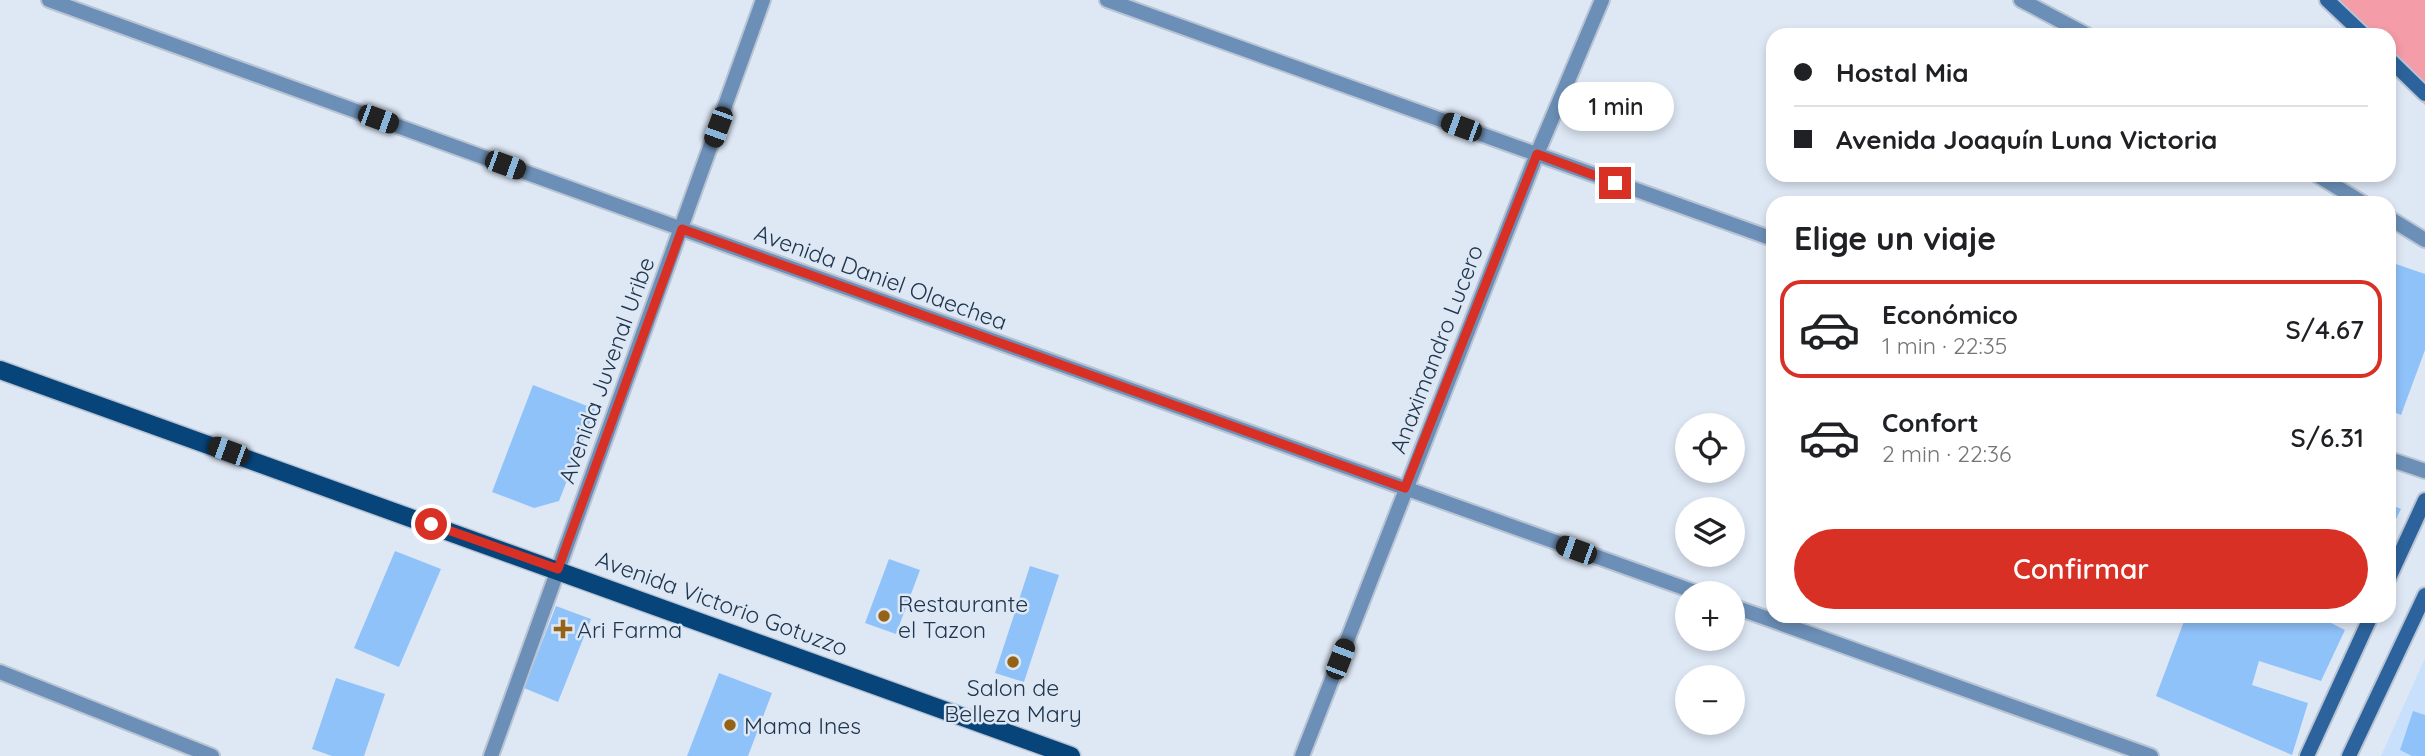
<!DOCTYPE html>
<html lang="es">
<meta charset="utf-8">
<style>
body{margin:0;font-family:Quicksand,sans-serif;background:#f6f6f6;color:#202124;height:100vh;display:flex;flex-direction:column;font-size:26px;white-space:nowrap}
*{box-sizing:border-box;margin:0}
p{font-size:23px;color:#757577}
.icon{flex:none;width:38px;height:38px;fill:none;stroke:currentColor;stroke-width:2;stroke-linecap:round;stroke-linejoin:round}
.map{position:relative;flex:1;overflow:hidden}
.drawer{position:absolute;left:1766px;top:196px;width:630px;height:427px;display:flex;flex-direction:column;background:#fff;border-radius:21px;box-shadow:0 4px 10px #0003}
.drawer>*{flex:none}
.hud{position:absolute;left:1766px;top:28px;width:630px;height:154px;border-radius:21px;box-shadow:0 4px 10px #0003;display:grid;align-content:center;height:154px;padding:0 28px;background:#fff}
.fabs{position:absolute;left:1675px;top:413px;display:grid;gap:14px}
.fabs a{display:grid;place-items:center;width:70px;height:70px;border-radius:50%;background:#fff;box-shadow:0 4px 10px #0003;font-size:35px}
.end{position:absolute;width:32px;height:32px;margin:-16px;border:9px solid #d93025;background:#fff;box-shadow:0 0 0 4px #fff}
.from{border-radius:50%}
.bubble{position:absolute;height:49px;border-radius:24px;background:#fff;box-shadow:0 4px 10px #0003;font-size:23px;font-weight:600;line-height:49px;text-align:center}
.car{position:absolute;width:21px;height:42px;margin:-21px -10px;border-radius:9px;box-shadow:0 0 5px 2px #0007;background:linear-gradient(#222 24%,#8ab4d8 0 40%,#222 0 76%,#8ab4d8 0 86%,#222 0)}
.hud b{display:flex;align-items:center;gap:24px;height:66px;font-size:26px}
.hud b+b{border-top:2px solid #e0e0e0}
.hud i{width:18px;height:18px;background:#202124}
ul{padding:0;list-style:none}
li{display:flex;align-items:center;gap:21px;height:98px;margin:0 14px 10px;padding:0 14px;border:4px solid transparent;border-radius:21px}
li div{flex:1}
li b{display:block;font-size:26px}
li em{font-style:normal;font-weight:600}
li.current{border-color:#d93025}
li>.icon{width:63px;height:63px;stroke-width:1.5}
h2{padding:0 28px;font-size:32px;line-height:84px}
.button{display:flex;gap:14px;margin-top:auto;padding:14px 28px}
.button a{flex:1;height:80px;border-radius:42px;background:#d93025;color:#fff;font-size:28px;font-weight:600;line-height:80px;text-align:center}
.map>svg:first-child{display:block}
</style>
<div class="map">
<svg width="2425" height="756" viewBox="0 0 2425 756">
<rect width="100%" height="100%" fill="#dee8f5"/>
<!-- built -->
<polygon fill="#c8e0fb" points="2425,658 2425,756 2381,756 2386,745"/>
<!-- green -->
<polygon fill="#f49ca7" points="2322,0 2425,0 2425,105 2389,68 2389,35 2356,35"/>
<!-- building -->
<g fill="#90c2fa">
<polygon points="2390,262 2425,274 2425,350 2401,415 2389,410"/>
<polygon points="533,385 595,409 559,501 534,508 492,492"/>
<polygon points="2389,504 2401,509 2389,533"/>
<polygon points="395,551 441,569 399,667 354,648"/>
<polygon points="889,559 920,570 896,634 865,623"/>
<polygon points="1030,566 1059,575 1024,682 995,673"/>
<polygon points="556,606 591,619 558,702 524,688"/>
<polygon points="2186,616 2317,616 2345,630 2321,681 2259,661 2252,685 2308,703 2292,755 2156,696"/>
<polygon points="719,673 772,693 748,756 687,756"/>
<polygon points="336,678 385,694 364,756 332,756 312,749"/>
<polygon points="2413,711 2425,715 2425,756 2412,756 2400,750"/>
</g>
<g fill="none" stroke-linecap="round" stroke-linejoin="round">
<defs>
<g id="street">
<polyline points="49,0 682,229 1698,593"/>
<polyline points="1107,0 1773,239"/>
<polyline points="2021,0 2087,35"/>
<polyline points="2317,175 2363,203"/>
<polyline points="2389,218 2425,240"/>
<polyline points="2389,459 2425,471"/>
<polyline points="1732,606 2151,756"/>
<polyline points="0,672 212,756"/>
<polyline points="491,756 763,0"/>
<polyline points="1302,756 1537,154 1602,0"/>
</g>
<g id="secondary">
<polyline points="2327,0 2364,35"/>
<polyline points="2389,59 2425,94"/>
<polyline points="2389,578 2425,500"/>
<polyline points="2307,756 2371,616"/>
<polyline points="2349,756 2425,595"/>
</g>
<polyline id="primary" points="0,370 1071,756"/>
</defs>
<!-- street casing -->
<use href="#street" stroke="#b8c4d4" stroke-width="18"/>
<!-- secondary casing -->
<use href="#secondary" stroke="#b8c4d4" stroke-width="18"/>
<!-- primary casing -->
<use href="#primary" stroke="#b8c4d4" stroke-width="21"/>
<!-- street -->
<use href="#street" stroke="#6c8fb7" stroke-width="14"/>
<!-- secondary -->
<use href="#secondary" stroke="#2d639c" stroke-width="14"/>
<!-- primary -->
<use href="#primary" stroke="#07447a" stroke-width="18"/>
</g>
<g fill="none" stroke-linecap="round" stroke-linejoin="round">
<!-- route -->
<polyline stroke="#d93025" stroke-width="9" points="431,524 558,569 682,229 1405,488 1537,154 1615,183"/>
</g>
<!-- markers -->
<g fill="#956315" stroke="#dee8f5" stroke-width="2.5">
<circle cx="884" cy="616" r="7"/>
<path d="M559.5 618.5h7v7h7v7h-7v7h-7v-7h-7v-7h7z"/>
<circle cx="1013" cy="662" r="7"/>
<circle cx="730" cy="725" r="7"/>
</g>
<g text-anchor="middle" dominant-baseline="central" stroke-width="5" stroke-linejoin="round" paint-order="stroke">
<!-- street labels -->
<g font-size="23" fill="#20364e" stroke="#dee8f5">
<text transform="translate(881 277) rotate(20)">Avenida Daniel Olaechea</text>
<text transform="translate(1436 349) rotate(-69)">Anaximandro Lucero</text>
<text transform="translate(606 370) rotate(-70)">Avenida Juvenal Uribe</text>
<text transform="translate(722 603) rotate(20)">Avenida Victorio Gotuzzo</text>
</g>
<!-- poi labels -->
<g font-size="23" fill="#20364e" stroke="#dee8f5" text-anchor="start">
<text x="898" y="603">Restaurante<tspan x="898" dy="26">el Tazon</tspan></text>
<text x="577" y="629">Ari Farma</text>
<text x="1013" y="687" text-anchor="middle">Salon de<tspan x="1013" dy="26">Belleza Mary</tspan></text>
<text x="744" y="725">Mama Ines</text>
</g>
</g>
</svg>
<div class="fabs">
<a><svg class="icon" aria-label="locate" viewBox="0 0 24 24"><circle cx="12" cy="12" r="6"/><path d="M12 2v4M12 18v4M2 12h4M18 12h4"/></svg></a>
<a><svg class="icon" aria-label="layers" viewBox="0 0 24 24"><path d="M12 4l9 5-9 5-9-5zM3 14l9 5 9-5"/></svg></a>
<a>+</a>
<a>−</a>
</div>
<i class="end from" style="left:431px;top:524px"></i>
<i class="end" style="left:1615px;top:183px"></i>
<div class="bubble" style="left:1558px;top:82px;width:116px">1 min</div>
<i class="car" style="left:378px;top:119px;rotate:110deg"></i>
<i class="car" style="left:718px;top:127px;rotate:200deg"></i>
<i class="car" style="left:1461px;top:127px;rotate:290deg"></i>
<i class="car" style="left:505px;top:165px;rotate:110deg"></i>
<i class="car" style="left:228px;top:451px;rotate:290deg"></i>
<i class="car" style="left:1576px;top:550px;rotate:290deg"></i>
<i class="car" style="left:1340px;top:659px;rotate:21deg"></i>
<div class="hud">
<b><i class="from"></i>Hostal Mia</b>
<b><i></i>Avenida Joaquín Luna Victoria</b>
</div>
<section class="drawer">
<h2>Elige un viaje</h2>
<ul>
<li class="current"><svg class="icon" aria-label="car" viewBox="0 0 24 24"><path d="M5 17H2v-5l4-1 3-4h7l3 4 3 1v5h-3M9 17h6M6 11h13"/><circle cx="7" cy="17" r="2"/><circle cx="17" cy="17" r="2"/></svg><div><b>Económico</b><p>1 min · 22:35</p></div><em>S/4.67</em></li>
<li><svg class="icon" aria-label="car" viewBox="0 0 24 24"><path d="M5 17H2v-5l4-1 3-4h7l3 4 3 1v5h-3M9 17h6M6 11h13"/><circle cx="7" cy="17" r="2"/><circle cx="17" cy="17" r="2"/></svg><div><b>Confort</b><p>2 min · 22:36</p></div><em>S/6.31</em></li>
</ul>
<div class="button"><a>Confirmar</a></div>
</section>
</div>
